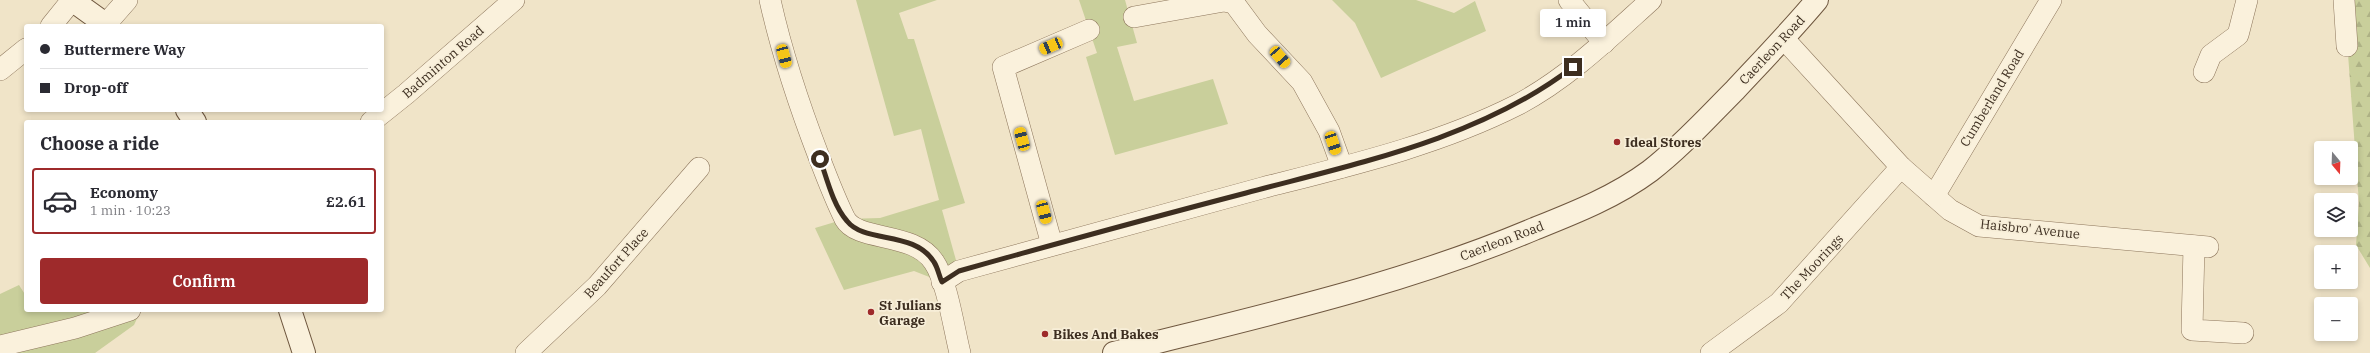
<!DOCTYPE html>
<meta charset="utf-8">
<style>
body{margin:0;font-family:"IBM Plex Serif",serif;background:#f7f7f7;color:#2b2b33;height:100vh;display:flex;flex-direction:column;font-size:15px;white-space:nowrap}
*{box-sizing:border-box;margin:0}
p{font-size:13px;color:#7c7c81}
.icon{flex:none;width:22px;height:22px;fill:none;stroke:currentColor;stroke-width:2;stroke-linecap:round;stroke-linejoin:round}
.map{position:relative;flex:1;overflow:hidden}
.side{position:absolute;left:24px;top:120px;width:360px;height:192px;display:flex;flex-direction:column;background:#fff;border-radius:4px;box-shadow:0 2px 6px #0003}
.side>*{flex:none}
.hud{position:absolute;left:24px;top:24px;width:360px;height:88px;border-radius:4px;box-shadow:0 2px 6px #0003;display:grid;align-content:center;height:88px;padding:0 16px;background:#fff}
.needle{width:26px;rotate:161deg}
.fabs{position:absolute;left:2314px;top:141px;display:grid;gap:8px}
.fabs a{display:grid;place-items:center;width:44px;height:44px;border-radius:4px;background:#fff;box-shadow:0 2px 6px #0003;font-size:20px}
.end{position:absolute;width:18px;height:18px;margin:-9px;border:5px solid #3d2e20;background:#fff;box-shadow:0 0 0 2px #fff}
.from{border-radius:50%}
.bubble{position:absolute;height:28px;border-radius:4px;background:#fff;box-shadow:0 2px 6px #0003;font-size:13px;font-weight:600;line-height:28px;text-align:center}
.car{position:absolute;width:12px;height:24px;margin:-12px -6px;border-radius:5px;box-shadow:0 0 3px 1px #0007;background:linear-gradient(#f5c518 24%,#345 0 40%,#f5c518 0 76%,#345 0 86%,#f5c518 0)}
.hud b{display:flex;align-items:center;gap:14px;height:38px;font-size:15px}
.hud b+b{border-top:1px solid #e1e1e2}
.hud i{width:10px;height:10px;background:#2b2b33}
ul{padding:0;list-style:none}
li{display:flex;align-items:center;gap:12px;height:66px;margin:0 8px 6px;padding:0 8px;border:2px solid #e1e1e2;border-radius:4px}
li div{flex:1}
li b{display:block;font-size:15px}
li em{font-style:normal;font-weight:600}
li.on{border-color:#9e2a2b}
li>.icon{width:36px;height:36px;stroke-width:1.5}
h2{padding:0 16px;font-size:18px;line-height:48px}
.cta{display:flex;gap:8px;margin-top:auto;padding:8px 16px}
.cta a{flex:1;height:46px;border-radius:4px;background:#9e2a2b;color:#fff;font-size:16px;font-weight:600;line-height:46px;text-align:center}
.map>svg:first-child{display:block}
</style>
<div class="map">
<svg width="2370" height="353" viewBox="0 0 2370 353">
<defs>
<pattern id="forest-firs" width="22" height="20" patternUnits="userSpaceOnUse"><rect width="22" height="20" fill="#c9cf9b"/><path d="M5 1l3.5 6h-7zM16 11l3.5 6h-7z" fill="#aeb285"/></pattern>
</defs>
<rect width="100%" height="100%" fill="#f0e4c8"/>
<!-- grass -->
<g fill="#c9cf9b">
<polygon points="856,0 937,0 899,13 908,39 914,39 965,203 942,210 959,271 942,282 914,271 844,290 815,228 845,219 880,218 939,200 921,129 894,136"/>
<polygon points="1079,0 1125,0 1137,43 1117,47 1134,101 1213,79 1228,124 1115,155 1086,57 1097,53"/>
<polygon points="1332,0 1416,0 1454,13 1475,1 1486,31 1381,78 1355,23"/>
<polygon points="19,285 26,296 26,310 141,310 134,325 95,353 0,353 0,294"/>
</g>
<!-- forest -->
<polygon fill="url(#forest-firs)" points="2344,0 2370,0 2370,268 2356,245 2359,203"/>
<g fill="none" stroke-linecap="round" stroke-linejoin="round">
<defs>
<g id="street">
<path d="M770,0C782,54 799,105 819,157C827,178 835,199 845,219C858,242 914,231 934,262C947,281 954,329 960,353"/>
<polyline points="1569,0 1604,43"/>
<polyline points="2344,0 2347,46"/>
<polyline points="1134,17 1224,1 1234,3 1257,34 1302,82 1329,131 1342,167"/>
<polyline points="106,24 127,0"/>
<polyline points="51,26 72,0"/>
<polyline points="1784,39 1901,167 1950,210 1979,226 2208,247"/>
<polyline points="0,70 26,49"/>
<polyline points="2204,72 2211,55 2238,35 2247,0"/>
<polyline points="371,122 406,94 514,0"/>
<polyline points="1934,196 2051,0"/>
<polyline points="1052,245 1003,67 1089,30"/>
<polyline points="2194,246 2192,330 2243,333"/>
<path d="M942,282L959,271C1060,243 1161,215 1262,188C1348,166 1438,145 1517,105C1567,79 1610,37 1651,0"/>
<polyline points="0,346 75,328 130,310"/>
<polyline points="526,353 597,286 699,168"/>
<polyline points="1711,353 1779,303 1901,167"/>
</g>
<g id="secondary">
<polyline points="72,0 108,26"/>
<polyline points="187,110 195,122"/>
<polyline points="290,310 304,353"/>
<path d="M1114,353C1256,317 1399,286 1534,229C1574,213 1615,197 1650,171C1681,147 1708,117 1735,90C1763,60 1791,31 1817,0"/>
</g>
</defs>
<!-- street casing -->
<use href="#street" stroke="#8d765c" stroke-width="22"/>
<!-- secondary casing -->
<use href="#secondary" stroke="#6f573f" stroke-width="24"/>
<!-- street -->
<use href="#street" stroke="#faf1dc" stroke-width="21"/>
<!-- secondary -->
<use href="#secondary" stroke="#faf1dc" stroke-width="22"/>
</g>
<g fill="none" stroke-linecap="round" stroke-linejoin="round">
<!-- route -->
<path stroke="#3d2e20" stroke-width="5" d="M820,159C827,179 833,205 847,221C865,244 914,230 934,262C938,268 939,276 942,282L959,271C1055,244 1150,218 1246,193C1358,163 1479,139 1573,67"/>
</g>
<!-- markers -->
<g fill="#9e2a2b" stroke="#f7eed8" stroke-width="1.5">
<circle cx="1617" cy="142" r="4"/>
<circle cx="871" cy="312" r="4"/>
<circle cx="1045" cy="334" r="4"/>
</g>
<g text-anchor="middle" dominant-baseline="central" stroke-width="3.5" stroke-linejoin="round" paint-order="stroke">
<!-- street labels -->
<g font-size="13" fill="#3d2e20" stroke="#f7eed8">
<text transform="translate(1772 50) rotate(-47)">Caerleon Road</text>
<text transform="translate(443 62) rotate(-41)">Badminton Road</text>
<text transform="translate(1992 98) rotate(-59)">Cumberland Road</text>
<text transform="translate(2030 229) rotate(6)">Haisbro' Avenue</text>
<text transform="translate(1502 241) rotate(-21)">Caerleon Road</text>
<text transform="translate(616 263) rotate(-48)">Beaufort Place</text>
<text transform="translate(1812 267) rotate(-47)">The Moorings</text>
</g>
<!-- poi labels -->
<g font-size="13" font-weight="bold" fill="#3d2e20" stroke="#f7eed8" text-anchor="start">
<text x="1625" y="142">Ideal Stores</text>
<text x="879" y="305">St Julians<tspan x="879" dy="15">Garage</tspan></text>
<text x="1053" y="334">Bikes And Bakes</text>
</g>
</g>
</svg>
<div class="fabs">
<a><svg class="needle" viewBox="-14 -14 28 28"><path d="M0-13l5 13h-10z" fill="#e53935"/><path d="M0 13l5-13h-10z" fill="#7c7c81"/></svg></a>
<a><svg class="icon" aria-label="layers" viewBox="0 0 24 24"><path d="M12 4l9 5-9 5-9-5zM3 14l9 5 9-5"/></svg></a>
<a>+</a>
<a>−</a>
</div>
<i class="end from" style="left:820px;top:159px"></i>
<i class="end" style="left:1573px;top:67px"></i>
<div class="bubble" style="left:1540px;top:9px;width:66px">1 min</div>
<i class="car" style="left:1051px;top:46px;rotate:247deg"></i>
<i class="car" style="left:784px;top:56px;rotate:165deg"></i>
<i class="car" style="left:1280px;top:57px;rotate:139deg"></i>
<i class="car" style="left:1022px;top:139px;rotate:345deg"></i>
<i class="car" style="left:1333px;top:143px;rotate:161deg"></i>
<i class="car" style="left:1044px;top:212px;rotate:165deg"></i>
<div class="hud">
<b><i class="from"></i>Buttermere Way</b>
<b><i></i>Drop-off</b>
</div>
<section class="side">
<h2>Choose a ride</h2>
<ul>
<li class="on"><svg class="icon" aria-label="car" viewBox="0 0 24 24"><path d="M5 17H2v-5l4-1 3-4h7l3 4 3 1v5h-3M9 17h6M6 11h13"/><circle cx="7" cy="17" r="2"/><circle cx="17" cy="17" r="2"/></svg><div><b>Economy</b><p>1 min · 10:23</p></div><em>£2.61</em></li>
</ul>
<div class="cta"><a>Confirm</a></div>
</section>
</div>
